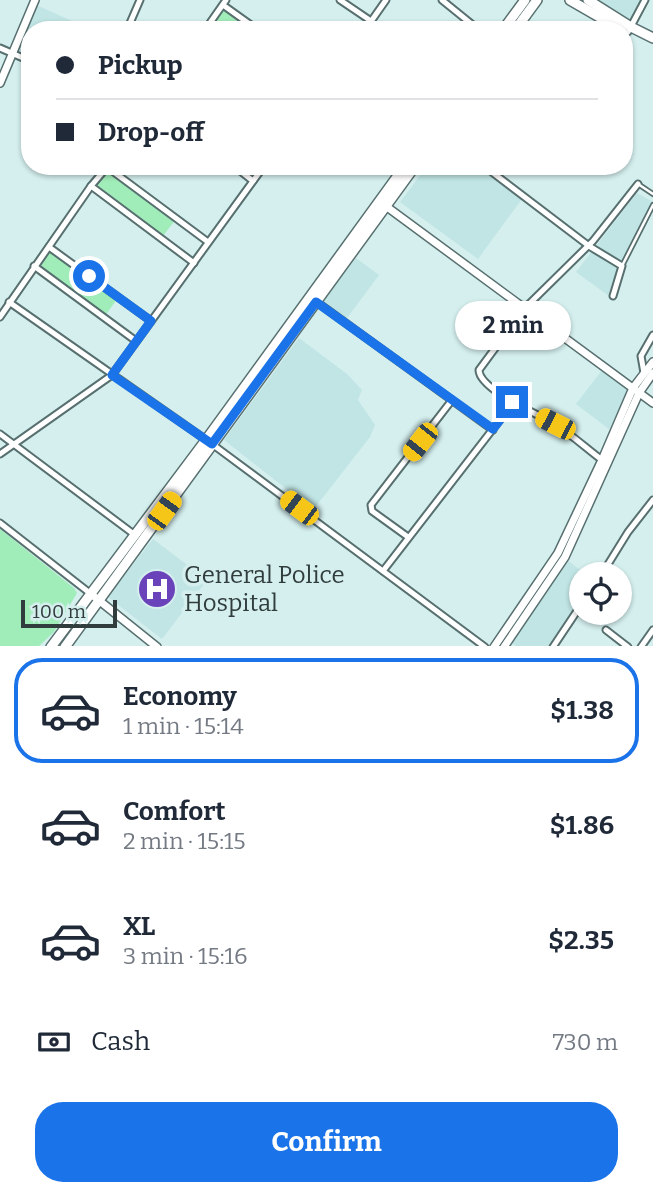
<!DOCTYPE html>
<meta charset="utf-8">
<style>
body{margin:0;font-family:Bitter,serif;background:#f2f2f3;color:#1f2937;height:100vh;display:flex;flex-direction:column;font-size:26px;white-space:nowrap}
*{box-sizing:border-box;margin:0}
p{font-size:23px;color:#747a83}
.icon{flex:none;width:38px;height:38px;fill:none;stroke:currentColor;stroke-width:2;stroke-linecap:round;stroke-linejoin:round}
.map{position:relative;height:646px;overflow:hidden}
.sheet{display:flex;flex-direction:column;background:#fff;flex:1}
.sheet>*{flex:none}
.top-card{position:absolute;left:21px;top:21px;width:612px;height:154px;border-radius:28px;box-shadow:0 2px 5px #0004;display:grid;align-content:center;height:154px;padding:0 35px;background:#fff}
.tools{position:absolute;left:569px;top:562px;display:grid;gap:14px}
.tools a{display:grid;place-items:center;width:63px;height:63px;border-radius:50%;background:#fff;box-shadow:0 2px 5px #0004;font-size:35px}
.scale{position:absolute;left:21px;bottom:18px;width:96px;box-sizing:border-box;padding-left:7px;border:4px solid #313c3c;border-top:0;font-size:19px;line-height:24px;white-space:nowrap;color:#313c3c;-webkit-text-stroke:5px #d4efee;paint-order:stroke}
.end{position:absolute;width:32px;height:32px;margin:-16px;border:9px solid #1a73e8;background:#fff;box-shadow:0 0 0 4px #fff}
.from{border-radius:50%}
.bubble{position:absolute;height:49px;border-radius:24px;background:#fff;box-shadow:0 2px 5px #0004;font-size:23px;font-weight:700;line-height:49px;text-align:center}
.car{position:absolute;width:21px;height:42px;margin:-21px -10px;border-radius:9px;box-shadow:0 0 5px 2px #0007;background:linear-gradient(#f5c518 24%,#345 0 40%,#f5c518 0 76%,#345 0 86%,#f5c518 0)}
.top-card b{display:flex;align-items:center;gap:24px;height:66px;font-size:26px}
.top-card b+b{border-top:2px solid #e0e1e3}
.top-card i{width:18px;height:18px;background:#1f2937}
ul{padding:12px 0 0;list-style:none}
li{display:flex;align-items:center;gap:21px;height:105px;margin:0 14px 10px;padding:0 21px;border:4px solid transparent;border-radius:28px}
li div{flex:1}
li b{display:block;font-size:26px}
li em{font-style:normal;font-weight:700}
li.active{border-color:#1a73e8}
li>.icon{width:63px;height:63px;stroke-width:1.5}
.pay{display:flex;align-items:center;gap:18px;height:77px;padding:0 35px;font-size:26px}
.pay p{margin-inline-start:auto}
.action{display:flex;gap:14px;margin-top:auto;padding:14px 35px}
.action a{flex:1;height:80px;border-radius:28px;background:#1a73e8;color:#fff;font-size:28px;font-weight:700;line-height:80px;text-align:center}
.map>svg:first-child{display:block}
</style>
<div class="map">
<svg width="653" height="647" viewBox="0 0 653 647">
<rect width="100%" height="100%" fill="#d4efee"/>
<!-- built -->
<g fill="#c0e5e4">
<polygon points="594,0 643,0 631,22"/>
<polygon points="34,4 92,30 30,30 30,56 14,50"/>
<polygon points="427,166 479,166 522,199 478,259 400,202"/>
<polygon points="637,193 653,202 620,268 609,296 576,272"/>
<polygon points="356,258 379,275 344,322 321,304"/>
<polygon points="299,338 347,374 362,390 358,400 375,425 370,437 313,510 224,440"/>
<polygon points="603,369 629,389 609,429 576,404"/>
<polygon points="153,539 207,580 162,639 108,597"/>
<polygon points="566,559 585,574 581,574 581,602 550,646 516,646 511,643"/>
</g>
<!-- park -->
<g fill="#a1edb9">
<polygon points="225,8 256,30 223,30 214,23"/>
<polygon points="108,169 176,219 163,236 96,185"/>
<polygon points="49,249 117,299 105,316 37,267"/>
<polygon points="0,529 74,588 77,593 54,632 39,646 0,646"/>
</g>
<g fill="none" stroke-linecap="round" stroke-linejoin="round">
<defs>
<g id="service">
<polyline points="638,184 653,194"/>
<polyline points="622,266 653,205"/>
</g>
<g id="minor">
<polyline points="340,0 371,21"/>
<polyline points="442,0 479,30"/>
<polyline points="223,5 258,30"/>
<polyline points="127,30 140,0"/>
<polyline points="205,30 226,0"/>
<polyline points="365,30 386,0"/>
<polyline points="628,32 645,0"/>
<polyline points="0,48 30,61"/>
<polyline points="234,166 253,181"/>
<polyline points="484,166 589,246 622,266 613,296"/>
<polyline points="107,167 208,242"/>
<polyline points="91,186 194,263"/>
<polyline points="49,247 151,321"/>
<polyline points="34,266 136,341"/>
<polyline points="314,300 493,430"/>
<polyline points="9,302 212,444 485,647"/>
<polyline points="0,317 91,186 108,166"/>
<polyline points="644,373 641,356 653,335"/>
<polyline points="0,434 135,535"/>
<polyline points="0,454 112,375 264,166"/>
<path d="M602,460C586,448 571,434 553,423C537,414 479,389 479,370L524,309L593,241L638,184"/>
<polyline points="0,523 91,594"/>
<polyline points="408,537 372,511 371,505 452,400"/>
<polyline points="383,571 513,403 512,402"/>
<polyline points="602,574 628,532 653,500"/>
<polyline points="606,630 628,647"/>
<polyline points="553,647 581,605"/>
<polyline points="641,647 653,630"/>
</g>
<g id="secondary">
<polyline points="0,83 35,0"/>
<polyline points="383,204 653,403"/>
<polyline points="91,594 157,647"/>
<polyline points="494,647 558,553 602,460 633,388 653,362"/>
<polyline points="504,647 565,557 639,393 653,373"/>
</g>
<g id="trunk">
<polyline points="570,0 622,30"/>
<polyline points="588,0 631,27 653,38"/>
<polyline points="503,30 525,0"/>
<polyline points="515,30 537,0"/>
<polyline points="51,647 206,440 405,166"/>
<polyline points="65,647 415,166"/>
</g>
</defs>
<!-- service casing -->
<use href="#service" stroke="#576f6f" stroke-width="6"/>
<!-- minor casing -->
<use href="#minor" stroke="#576f6f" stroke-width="9"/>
<!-- secondary casing -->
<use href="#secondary" stroke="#576f6f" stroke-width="10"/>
<!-- trunk casing -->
<use href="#trunk" stroke="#576f6f" stroke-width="12"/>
<!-- service -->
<use href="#service" stroke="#fff" stroke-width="2.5"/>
<!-- minor -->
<use href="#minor" stroke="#fff" stroke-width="5"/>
<!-- secondary -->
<use href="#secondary" stroke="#fff" stroke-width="7"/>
<!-- trunk -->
<use href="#trunk" stroke="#fff" stroke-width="9"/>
</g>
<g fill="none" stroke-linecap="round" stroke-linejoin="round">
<!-- route -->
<polyline stroke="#1a73e8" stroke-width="9" points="89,276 151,321 112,375 212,444 316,302 493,429 513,403 512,402"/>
</g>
<!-- icons -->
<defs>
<symbol id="hospital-disc" viewBox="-11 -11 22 22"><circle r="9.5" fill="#6a42ba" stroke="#d4efee"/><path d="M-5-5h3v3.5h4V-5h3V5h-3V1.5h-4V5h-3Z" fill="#fff"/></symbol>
</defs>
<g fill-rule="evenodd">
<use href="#hospital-disc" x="135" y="567" width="44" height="44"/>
</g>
<g text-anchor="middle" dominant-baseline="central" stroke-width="7" stroke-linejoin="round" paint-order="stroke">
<!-- poi labels -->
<g font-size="24" fill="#313c3c" stroke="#d4efee" text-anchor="start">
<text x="184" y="575">General Police<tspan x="184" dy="28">Hospital</tspan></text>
</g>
</g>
</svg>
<div class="tools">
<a><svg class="icon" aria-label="locate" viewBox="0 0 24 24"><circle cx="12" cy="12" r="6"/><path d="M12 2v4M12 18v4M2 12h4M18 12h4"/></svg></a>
</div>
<div class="scale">100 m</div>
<i class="end from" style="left:89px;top:276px"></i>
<i class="end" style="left:512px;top:402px"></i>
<div class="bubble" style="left:455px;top:301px;width:116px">2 min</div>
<i class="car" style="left:555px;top:424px;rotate:297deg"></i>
<i class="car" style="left:420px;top:442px;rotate:218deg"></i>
<i class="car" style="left:299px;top:508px;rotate:307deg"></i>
<i class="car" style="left:164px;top:511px;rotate:36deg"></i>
<div class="top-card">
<b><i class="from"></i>Pickup</b>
<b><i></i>Drop-off</b>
</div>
</div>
<section class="sheet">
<ul>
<li class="active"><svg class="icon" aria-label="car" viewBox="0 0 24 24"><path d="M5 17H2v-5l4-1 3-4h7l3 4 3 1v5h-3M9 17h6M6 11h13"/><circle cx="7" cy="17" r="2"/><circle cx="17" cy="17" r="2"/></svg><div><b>Economy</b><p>1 min · 15:14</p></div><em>$1.38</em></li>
<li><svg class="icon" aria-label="car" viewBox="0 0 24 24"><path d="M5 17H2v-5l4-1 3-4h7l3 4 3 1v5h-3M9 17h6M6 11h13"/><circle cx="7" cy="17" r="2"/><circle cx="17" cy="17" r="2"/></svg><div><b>Comfort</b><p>2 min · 15:15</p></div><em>$1.86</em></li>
<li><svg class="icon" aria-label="car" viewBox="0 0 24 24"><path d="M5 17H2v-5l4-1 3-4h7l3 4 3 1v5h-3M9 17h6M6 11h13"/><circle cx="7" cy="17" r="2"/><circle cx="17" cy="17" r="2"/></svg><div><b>XL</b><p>3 min · 15:16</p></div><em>$2.35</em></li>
</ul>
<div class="pay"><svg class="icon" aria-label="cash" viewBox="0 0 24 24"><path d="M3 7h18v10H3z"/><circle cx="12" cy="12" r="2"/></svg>Cash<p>730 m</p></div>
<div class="action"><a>Confirm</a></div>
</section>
